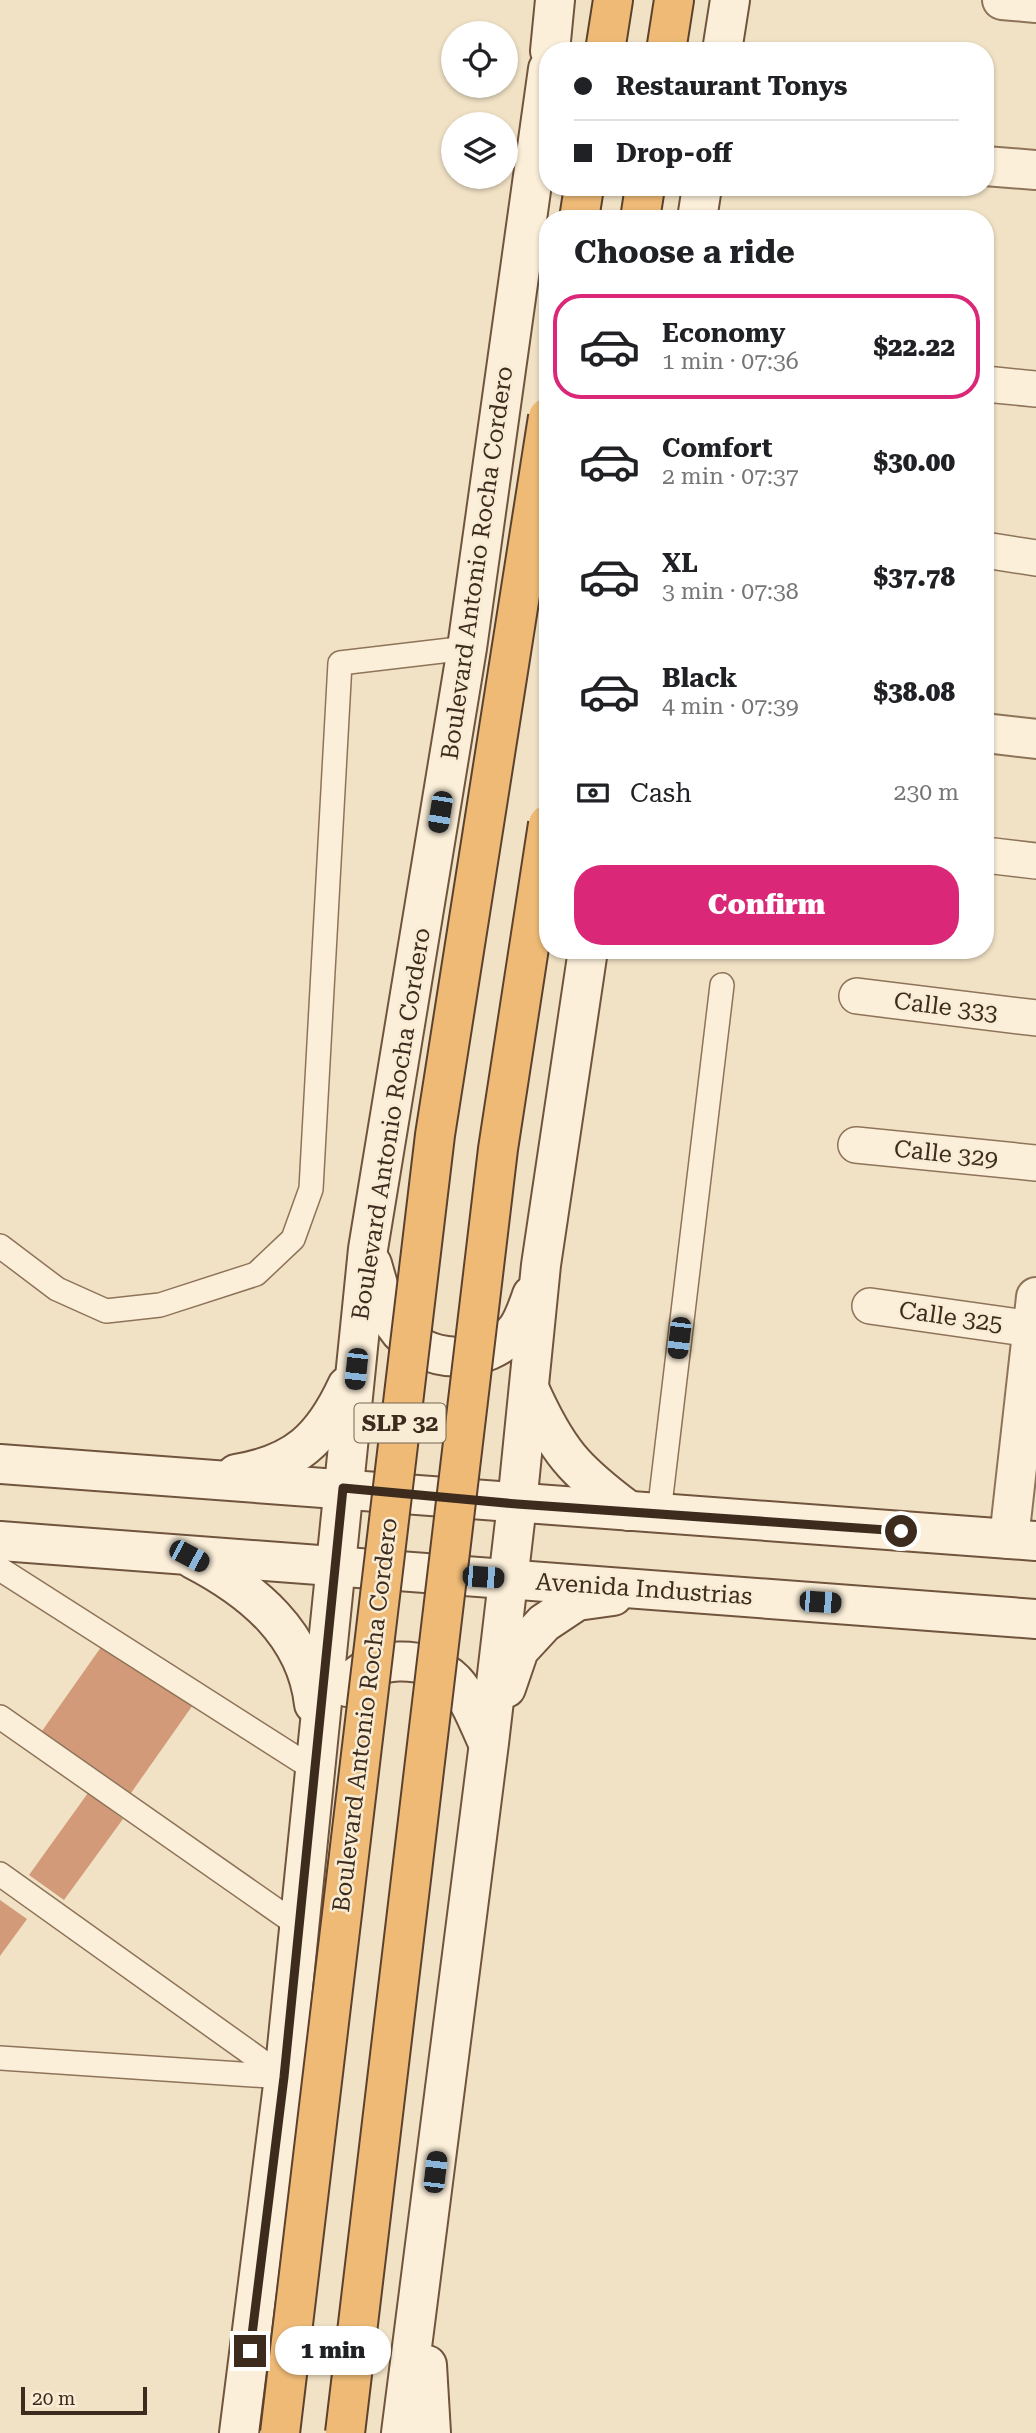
<!DOCTYPE html>
<meta charset="utf-8">
<style>
body{margin:0;font-family:"Roboto Serif",serif;background:#f2f2f2;color:#202124;height:100vh;display:flex;flex-direction:column;font-size:26px;white-space:nowrap}
*{box-sizing:border-box;margin:0}
p{font-size:23px;color:#757577}
.icon{flex:none;width:38px;height:38px;fill:none;stroke:currentColor;stroke-width:2;stroke-linecap:round;stroke-linejoin:round}
.map{position:relative;flex:1;overflow:hidden}
.panel{position:absolute;left:539px;top:210px;width:455px;height:749px;display:flex;flex-direction:column;background:#fff;border-radius:28px;box-shadow:0 2px 5px #0004}
.panel>*{flex:none}
.guide{position:absolute;left:539px;top:42px;width:455px;height:154px;border-radius:28px;box-shadow:0 2px 5px #0004;display:grid;align-content:center;height:154px;padding:0 35px;background:#fff}
.buttons{position:absolute;left:441px;top:21px;display:grid;gap:14px}
.buttons a{display:grid;place-items:center;width:77px;height:77px;border-radius:50%;background:#fff;box-shadow:0 2px 5px #0004;font-size:35px}
.scale{position:absolute;left:21px;bottom:18px;width:126px;box-sizing:border-box;padding-left:7px;border:4px solid #3d2c1e;border-top:0;font-size:19px;line-height:24px;white-space:nowrap;color:#3d2c1e;-webkit-text-stroke:5px #f8ecd5;paint-order:stroke}
.end{position:absolute;width:32px;height:32px;margin:-16px;border:9px solid #3d2c1e;background:#fff;box-shadow:0 0 0 4px #fff}
.from{border-radius:50%}
.bubble{position:absolute;height:49px;border-radius:24px;background:#fff;box-shadow:0 2px 5px #0004;font-size:23px;font-weight:800;line-height:49px;text-align:center}
.car{position:absolute;width:21px;height:42px;margin:-21px -10px;border-radius:9px;box-shadow:0 0 5px 2px #0007;background:linear-gradient(#222 24%,#8ab4d8 0 40%,#222 0 76%,#8ab4d8 0 86%,#222 0)}
.guide b{display:flex;align-items:center;gap:24px;height:66px;font-size:26px}
.guide b+b{border-top:2px solid #e0e0e0}
.guide i{width:18px;height:18px;background:#202124}
ul{padding:0;list-style:none}
li{display:flex;align-items:center;gap:21px;height:105px;margin:0 14px 10px;padding:0 21px;border:4px solid transparent;border-radius:28px}
li div{flex:1}
li b{display:block;font-size:26px}
li em{font-style:normal;font-weight:800}
li.on{border-color:#db2777}
li>.icon{width:63px;height:63px;stroke-width:1.5}
h2{padding:0 35px;font-size:32px;line-height:84px}
.pay{display:flex;align-items:center;gap:18px;height:77px;padding:0 35px;font-size:26px}
.pay p{margin-inline-start:auto}
.button{display:flex;gap:14px;margin-top:auto;padding:14px 35px}
.button a{flex:1;height:80px;border-radius:28px;background:#db2777;color:#fff;font-size:28px;font-weight:800;line-height:80px;text-align:center}
.map>svg:first-child{display:block}
</style>
<div class="map">
<svg width="1036" height="2433" viewBox="0 0 1036 2433">
<rect width="100%" height="100%" fill="#f1e2c5"/>
<!-- building -->
<g fill="#d29a79">
<polygon points="106,1640 195,1702 131,1793 42,1731"/>
<polygon points="88,1793 123,1819 64,1900 29,1875"/>
<polygon points="0,1900 27,1919 0,1956"/>
</g>
<g fill="none" stroke-linecap="round" stroke-linejoin="round">
<defs>
<g id="service">
<polyline points="0,1246 57,1289 106,1311 160,1305 256,1274 293,1239 311,1189 340,663 467,648"/>
<polyline points="659,1513 722,985"/>
<polyline points="0,1569 315,1770"/>
<polyline points="0,1717 299,1926"/>
<polyline points="0,1874 284,2077"/>
<polyline points="0,2058 284,2077"/>
</g>
<g id="pedestrian">
<polyline points="985,384 1036,389"/>
<polyline points="985,550 1036,558"/>
<polyline points="985,855 1036,861"/>
<polyline points="857,996 1036,1018"/>
<polyline points="856,1145 1036,1163"/>
<polyline points="870,1306 1032,1329"/>
</g>
<g id="minor">
<polyline points="1002,0 1036,3"/>
<polyline points="985,166 1036,170"/>
<polyline points="985,733 1036,739"/>
<polyline points="1009,1539 1036,1297"/>
</g>
<g id="secondary">
<polyline points="550,51 555,0"/>
<polyline points="722,51 730,0"/>
<polyline points="697,219 702,187"/>
<path d="M372,1264C378,1284 383,1307 395,1325C422,1366 487,1367 517,1329C524,1319 528,1306 532,1295"/>
<path d="M529,1388C557,1451 574,1470 629,1511"/>
<polyline points="0,1464 1036,1541"/>
<path d="M236,1474C295,1464 322,1440 347,1386"/>
<polyline points="0,1541 1036,1619"/>
<path d="M193,1559C253,1590 306,1634 314,1704"/>
<path d="M347,1687C369,1654 427,1654 454,1681C470,1698 478,1722 488,1743"/>
<polyline points="506,1688 519,1650 544,1623 577,1601 613,1596"/>
<polyline points="427,2365 431,2433"/>
<polyline points="239,2433 284,2077 368,1249 467,648 548,69"/>
<polyline points="401,2433 489,1743 517,1504 541,1265 588,950"/>
</g>
<g id="trunk">
<polyline points="605,51 613,0"/>
<polyline points="666,51 674,0"/>
<polyline points="579,219 584,187"/>
<polyline points="640,219 645,187"/>
</g>
</defs>
<!-- service casing -->
<use href="#service" stroke="#8e7359" stroke-width="26"/>
<!-- pedestrian casing -->
<use href="#pedestrian" stroke="#8e7359" stroke-width="38"/>
<!-- minor casing -->
<use href="#minor" stroke="#8e7359" stroke-width="42"/>
<!-- secondary casing -->
<use href="#secondary" stroke="#70543d" stroke-width="42"/>
<!-- trunk casing -->
<use href="#trunk" stroke="#5b412e" stroke-width="42"/>
<!-- service -->
<use href="#service" stroke="#fbefd9" stroke-width="23"/>
<!-- pedestrian -->
<use href="#pedestrian" stroke="#fbefd9" stroke-width="35"/>
<!-- minor -->
<use href="#minor" stroke="#fbefd9" stroke-width="38"/>
<!-- secondary -->
<use href="#secondary" stroke="#fbefd9" stroke-width="38"/>
<!-- trunk -->
<use href="#trunk" stroke="#eeba76" stroke-width="38"/>
<defs>
<g id="trunk-bridge">
<polyline points="280,2433 435,1135 548,417"/>
<polyline points="345,2433 498,1149 548,824"/>
</g>
</defs>
<!-- trunk-bridge casing -->
<use href="#trunk-bridge" stroke="#5b412e" stroke-width="42" stroke-linecap="butt"/>
<!-- trunk-bridge -->
<use href="#trunk-bridge" stroke="#eeba76" stroke-width="38"/>
</g>
<g fill="none" stroke-linecap="round" stroke-linejoin="round">
<!-- route -->
<polyline stroke="#3d2c1e" stroke-width="9" points="250,2351 284,2077 343,1488 517,1504 901,1531"/>
</g>
<g text-anchor="middle" dominant-baseline="central" stroke-width="5" stroke-linejoin="round" paint-order="stroke">
<!-- shield labels -->
<rect fill="#f8ecd5" stroke="#756655" stroke-width="2" x="354.5" y="1403.5" width="91" height="39" rx="5"/>
<g font-size="23" font-weight="bold" fill="#3d2c1e">
<text x="400" y="1423">SLP 32</text>
</g>
<!-- street labels -->
<g font-size="24" fill="#3d2c1e" stroke="#f8ecd5">
<text transform="translate(477 563) rotate(-82)">Boulevard Antonio Rocha Cordero</text>
<text transform="translate(946 1007) rotate(7)">Calle 333</text>
<text transform="translate(391 1124) rotate(-81)">Boulevard Antonio Rocha Cordero</text>
<text transform="translate(946 1154) rotate(6)">Calle 329</text>
<text transform="translate(951 1317) rotate(8)">Calle 325</text>
<text transform="translate(644 1589) rotate(4)">Avenida Industrias</text>
<text transform="translate(365 1715) rotate(-83)">Boulevard Antonio Rocha Cordero</text>
</g>
</g>
</svg>
<div class="buttons">
<a><svg class="icon" aria-label="locate" viewBox="0 0 24 24"><circle cx="12" cy="12" r="6"/><path d="M12 2v4M12 18v4M2 12h4M18 12h4"/></svg></a>
<a><svg class="icon" aria-label="layers" viewBox="0 0 24 24"><path d="M12 4l9 5-9 5-9-5zM3 14l9 5 9-5"/></svg></a>
</div>
<div class="scale">20 m</div>
<i class="end from" style="left:901px;top:1531px"></i>
<i class="end" style="left:250px;top:2351px"></i>
<div class="bubble" style="left:275px;top:2326px;width:116px">1 min</div>
<i class="car" style="left:440px;top:812px;rotate:189deg"></i>
<i class="car" style="left:679px;top:1338px;rotate:187deg"></i>
<i class="car" style="left:356px;top:1369px;rotate:186deg"></i>
<i class="car" style="left:189px;top:1556px;rotate:118deg"></i>
<i class="car" style="left:483px;top:1577px;rotate:94deg"></i>
<i class="car" style="left:820px;top:1602px;rotate:94deg"></i>
<i class="car" style="left:435px;top:2172px;rotate:7deg"></i>
<div class="guide">
<b><i class="from"></i>Restaurant Tonys</b>
<b><i></i>Drop-off</b>
</div>
<section class="panel">
<h2>Choose a ride</h2>
<ul>
<li class="on"><svg class="icon" aria-label="car" viewBox="0 0 24 24"><path d="M5 17H2v-5l4-1 3-4h7l3 4 3 1v5h-3M9 17h6M6 11h13"/><circle cx="7" cy="17" r="2"/><circle cx="17" cy="17" r="2"/></svg><div><b>Economy</b><p>1 min · 07:36</p></div><em>$22.22</em></li>
<li><svg class="icon" aria-label="car" viewBox="0 0 24 24"><path d="M5 17H2v-5l4-1 3-4h7l3 4 3 1v5h-3M9 17h6M6 11h13"/><circle cx="7" cy="17" r="2"/><circle cx="17" cy="17" r="2"/></svg><div><b>Comfort</b><p>2 min · 07:37</p></div><em>$30.00</em></li>
<li><svg class="icon" aria-label="car" viewBox="0 0 24 24"><path d="M5 17H2v-5l4-1 3-4h7l3 4 3 1v5h-3M9 17h6M6 11h13"/><circle cx="7" cy="17" r="2"/><circle cx="17" cy="17" r="2"/></svg><div><b>XL</b><p>3 min · 07:38</p></div><em>$37.78</em></li>
<li><svg class="icon" aria-label="car" viewBox="0 0 24 24"><path d="M5 17H2v-5l4-1 3-4h7l3 4 3 1v5h-3M9 17h6M6 11h13"/><circle cx="7" cy="17" r="2"/><circle cx="17" cy="17" r="2"/></svg><div><b>Black</b><p>4 min · 07:39</p></div><em>$38.08</em></li>
</ul>
<div class="pay"><svg class="icon" aria-label="cash" viewBox="0 0 24 24"><path d="M3 7h18v10H3z"/><circle cx="12" cy="12" r="2"/></svg>Cash<p>230 m</p></div>
<div class="button"><a>Confirm</a></div>
</section>
</div>
